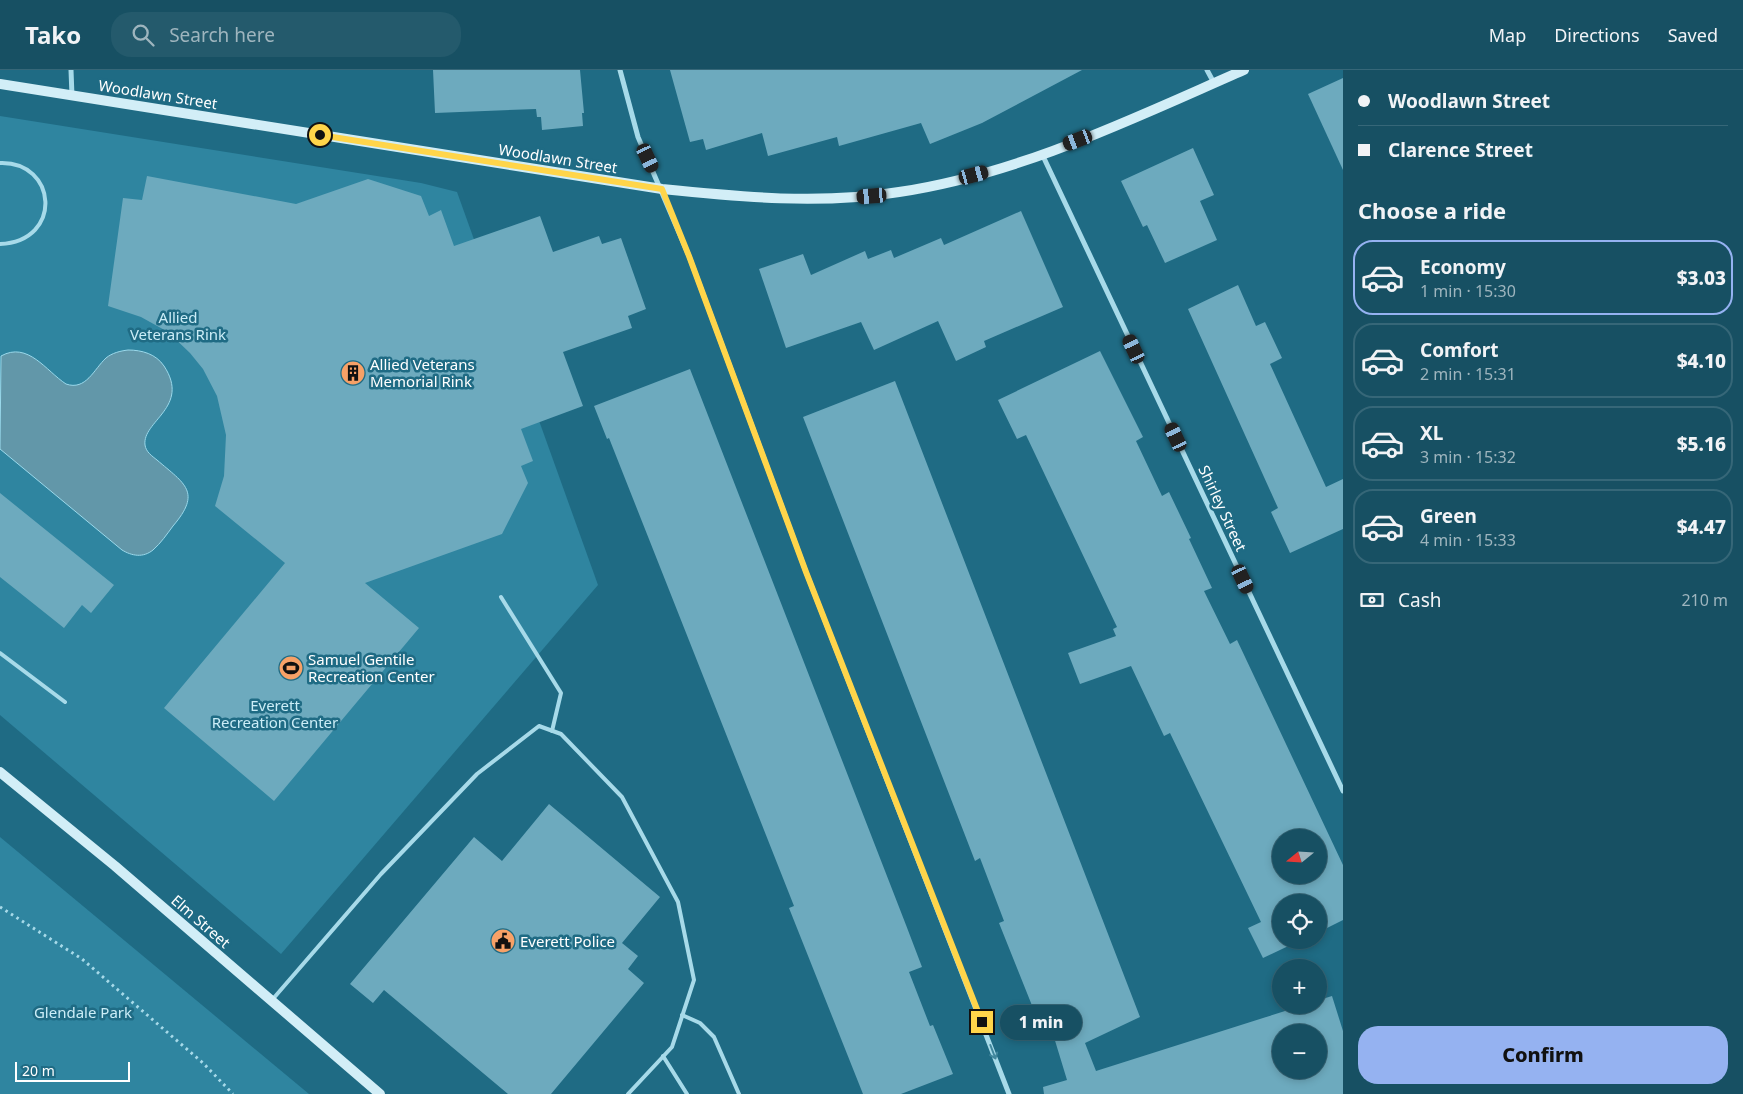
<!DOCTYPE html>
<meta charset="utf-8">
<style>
body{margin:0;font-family:"Noto Sans",sans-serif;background:#245a6c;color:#f1f3f6;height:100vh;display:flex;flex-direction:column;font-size:19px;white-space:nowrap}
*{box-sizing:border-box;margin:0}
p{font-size:16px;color:#9eb5be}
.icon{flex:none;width:28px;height:28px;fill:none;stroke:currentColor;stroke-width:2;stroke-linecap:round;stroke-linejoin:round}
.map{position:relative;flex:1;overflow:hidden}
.sheet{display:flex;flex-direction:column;background:#175063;width:400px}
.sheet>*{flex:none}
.guide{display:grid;align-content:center;height:110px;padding:0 15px;background:#175063}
.needle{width:32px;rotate:252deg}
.buttons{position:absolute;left:1272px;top:759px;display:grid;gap:10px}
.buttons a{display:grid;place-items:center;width:55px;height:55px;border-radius:50%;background:#175063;box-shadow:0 2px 8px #0003,0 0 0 1px #366778;font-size:25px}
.scale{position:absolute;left:15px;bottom:12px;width:115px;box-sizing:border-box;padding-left:5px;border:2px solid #fff;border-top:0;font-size:14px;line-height:18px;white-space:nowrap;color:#fff;-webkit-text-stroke:4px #1f6b84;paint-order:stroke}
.end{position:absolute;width:22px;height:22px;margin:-11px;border:6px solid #ffd54a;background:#111;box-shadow:0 0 0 2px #111}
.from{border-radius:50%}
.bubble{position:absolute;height:35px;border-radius:18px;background:#175063;box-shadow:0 2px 8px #0003,0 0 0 1px #366778;font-size:16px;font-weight:800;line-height:35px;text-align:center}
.car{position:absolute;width:15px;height:30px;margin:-15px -8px;border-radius:6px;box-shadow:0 0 4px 1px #0007;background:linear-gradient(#222 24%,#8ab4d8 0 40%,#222 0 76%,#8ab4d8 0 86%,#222 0)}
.guide b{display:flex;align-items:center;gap:18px;height:48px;font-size:19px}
.guide b+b{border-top:1px solid #366778}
.guide i{width:12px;height:12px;background:#f1f3f6}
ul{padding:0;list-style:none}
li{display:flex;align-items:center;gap:15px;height:75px;margin:0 10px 8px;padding:0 5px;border:2px solid #366778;border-radius:20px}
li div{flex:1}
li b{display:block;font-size:19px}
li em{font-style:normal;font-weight:800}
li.active{border-color:#95b2f1}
li>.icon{width:45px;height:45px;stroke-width:1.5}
h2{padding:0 15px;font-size:22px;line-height:60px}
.pay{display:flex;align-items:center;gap:12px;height:55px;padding:0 15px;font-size:19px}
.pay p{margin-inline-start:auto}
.action{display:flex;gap:10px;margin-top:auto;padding:10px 15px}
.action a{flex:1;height:58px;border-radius:20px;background:#95b2f1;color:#111;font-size:20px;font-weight:800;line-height:58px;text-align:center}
header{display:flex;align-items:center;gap:30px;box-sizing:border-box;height:70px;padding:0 25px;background:#175063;border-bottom:1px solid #366778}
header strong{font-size:24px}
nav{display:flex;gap:28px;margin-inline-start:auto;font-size:18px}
.search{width:350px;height:45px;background:#245a6c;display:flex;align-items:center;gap:12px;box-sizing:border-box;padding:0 18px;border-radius:20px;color:#9eb5be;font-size:19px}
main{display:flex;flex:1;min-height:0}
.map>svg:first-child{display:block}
</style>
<header>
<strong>Tako</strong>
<div class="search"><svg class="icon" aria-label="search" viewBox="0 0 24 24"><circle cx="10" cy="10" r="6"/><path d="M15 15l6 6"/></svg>Search here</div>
<nav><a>Map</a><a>Directions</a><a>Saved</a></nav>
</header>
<main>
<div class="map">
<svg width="1343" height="1024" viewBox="0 0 1343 1024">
<rect width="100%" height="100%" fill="#1f6b84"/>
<!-- green -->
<g fill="#2f85a0">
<polygon points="0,46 421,113 457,122 598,515 281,884 0,645"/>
<polygon points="0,767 309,1024 0,1024"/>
</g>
<!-- water -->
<path fill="#6297a9" stroke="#9bd9eb" d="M128,280C142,280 156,284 164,296C191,337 142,351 145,375C146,382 152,386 157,390C185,414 202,422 173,456C167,464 161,473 153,480C143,488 132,486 122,480L0,379L1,286C28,271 46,301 66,314C86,321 94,299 106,288C112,283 120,281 128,280Z"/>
<!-- building -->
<g fill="#6daabe" fill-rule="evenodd">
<polygon points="433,0 580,0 584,43 582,43 583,56 542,60 541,47 537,47 536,39 435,43"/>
<polygon points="670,0 1082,0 982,53 930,74 921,53 839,76 837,67 768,86 762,63 706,80 703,69 690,72"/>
<polygon points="1343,8 1343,100 1308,24"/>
<polygon points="1193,78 1214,125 1200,131 1217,170 1165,193 1147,155 1143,157 1121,111"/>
<polygon points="147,106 296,134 368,109 421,126 429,146 441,140 454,176 540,146 553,182 599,166 602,174 621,168 646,239 628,246 632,258 563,282 583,336 521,359 533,391 521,396 528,413 502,464 365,513 419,558 274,731 164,638 285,493 215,436 224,406 226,365 217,326 203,299 190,283 168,262 141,247 108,236 123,128 142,130"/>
<polygon points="1021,141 1063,237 984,271 986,277 956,291 938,251 874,280 861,252 786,278 759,199 803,184 811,205 865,181 868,189 891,180 894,188 941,168 944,175"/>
<polygon points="1238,215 1256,256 1265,252 1282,288 1270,294 1326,417 1343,409 1343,459 1290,483 1271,442 1278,438 1188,239"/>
<path d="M1100,281L1143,367L1136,371L1162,426L1169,422L1191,468L1189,469L1212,518L1204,521L1230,574L1237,570L1343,795V850L1319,862V832H1281V870H1301L1263,888L1248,858L1261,852L1170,663L1164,666L1131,596L1080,614L1068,583L1116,566L1113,559L1117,557L1026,365L1017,369L998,330ZM1281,768H1319V805H1281Z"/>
<polygon points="690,299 906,855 922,897 909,902 930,956 933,955 953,1004 901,1024 863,1024 789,838 794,836 609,368 607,369 594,336"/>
<path d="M895,311L1140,947L1085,973L1096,1001L1304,935H1319V930L1332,926L1343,961V1024H1044L1043,1017L1067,1010L1053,964L1050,965L1041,941L1035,943L999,853L1004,851L980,788L975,791L803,347ZM1281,962H1319V1000H1281Z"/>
<polygon points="0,423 114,515 91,543 82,535 64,558 0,507"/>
<polygon points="549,734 660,827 622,873 638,886 628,899 644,913 551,1024 508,1024 384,920 373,933 350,914 474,767 502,791"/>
</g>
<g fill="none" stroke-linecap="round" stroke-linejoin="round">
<!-- path -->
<polyline stroke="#a7dae9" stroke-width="3" stroke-dasharray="2.5 4" stroke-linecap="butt" points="0,837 82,889 203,993 233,1024"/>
<!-- lane -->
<g stroke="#a7dae9" stroke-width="4">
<path d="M0,93C57,91 64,171 0,174"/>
<polyline points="501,527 561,623 552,661"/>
<polyline points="0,583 65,632"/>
<polyline points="272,930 381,804 477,704 539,656 561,664 622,727 678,832 694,910 672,977 628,1024"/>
<polyline points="682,945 700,953 714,967 739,1024"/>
<polyline points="663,986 687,1024"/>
</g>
<!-- street -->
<g stroke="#a7dae9" stroke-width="5">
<polyline points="71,0 72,26"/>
<polyline points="620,0 638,67 689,186 806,502 1009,1024"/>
<polyline points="1207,0 1214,13"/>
<polyline points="1042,84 1343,721"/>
</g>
<!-- secondary -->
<g stroke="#d2eef7" stroke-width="10">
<path d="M0,14L662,119C741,127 820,135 899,122C1020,104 1134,48 1244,0"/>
<polyline points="0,702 115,796 380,1024"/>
</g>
</g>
<!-- one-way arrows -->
<defs><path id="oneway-shaft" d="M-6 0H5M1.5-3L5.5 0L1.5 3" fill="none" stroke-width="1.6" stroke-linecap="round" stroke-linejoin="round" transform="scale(1.25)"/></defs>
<use stroke="#41879d" href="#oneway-shaft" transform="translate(993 982) rotate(69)"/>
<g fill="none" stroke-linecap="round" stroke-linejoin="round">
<!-- route -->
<polyline stroke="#ffd54a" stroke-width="6" points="320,65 662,119 689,186 806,502 982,952"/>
</g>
<!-- icons -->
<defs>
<symbol id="building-disc" viewBox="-11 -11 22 22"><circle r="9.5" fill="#f7a167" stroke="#1f6b84"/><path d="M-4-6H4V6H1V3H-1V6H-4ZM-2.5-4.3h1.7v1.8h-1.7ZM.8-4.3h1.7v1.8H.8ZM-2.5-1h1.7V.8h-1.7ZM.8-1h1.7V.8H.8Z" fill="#111"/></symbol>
<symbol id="stadium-disc" viewBox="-11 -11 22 22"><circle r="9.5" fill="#f7a167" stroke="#1f6b84"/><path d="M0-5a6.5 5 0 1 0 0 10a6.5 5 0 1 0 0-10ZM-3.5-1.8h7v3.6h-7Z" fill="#111"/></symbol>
<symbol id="civic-disc" viewBox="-11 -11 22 22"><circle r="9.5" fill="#f7a167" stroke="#1f6b84"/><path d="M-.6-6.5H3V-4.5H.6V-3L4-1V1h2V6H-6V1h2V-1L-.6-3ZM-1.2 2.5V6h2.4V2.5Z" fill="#111"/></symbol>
</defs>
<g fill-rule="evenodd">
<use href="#building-disc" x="339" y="289" width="28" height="28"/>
<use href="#stadium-disc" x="277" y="584" width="28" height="28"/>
<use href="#civic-disc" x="489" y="857" width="28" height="28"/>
</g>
<g text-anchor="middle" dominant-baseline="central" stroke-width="5" stroke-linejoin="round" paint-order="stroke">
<!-- street labels -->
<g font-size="15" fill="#fff" stroke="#1f6b84">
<text transform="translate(158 24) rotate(9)">Woodlawn Street</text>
<text transform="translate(558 88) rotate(9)">Woodlawn Street</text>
<text transform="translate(1223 438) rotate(65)">Shirley Street</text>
<text transform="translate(201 851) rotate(41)">Elm Street</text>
</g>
<!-- park labels -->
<g font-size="15" fill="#cbedf7" stroke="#1f6b84">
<text x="178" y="247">Allied<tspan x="178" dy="17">Veterans Rink</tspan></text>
<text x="275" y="635">Everett<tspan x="275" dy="17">Recreation Center</tspan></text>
<text x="83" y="942">Glendale Park</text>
</g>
<!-- poi labels -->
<g font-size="15" fill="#fff" stroke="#1f6b84" text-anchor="start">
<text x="370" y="294">Allied Veterans<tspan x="370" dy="17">Memorial Rink</tspan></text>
<text x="308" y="589">Samuel Gentile<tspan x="308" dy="17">Recreation Center</tspan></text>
<text x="520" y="871">Everett Police</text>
</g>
</g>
</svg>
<div class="buttons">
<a><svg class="needle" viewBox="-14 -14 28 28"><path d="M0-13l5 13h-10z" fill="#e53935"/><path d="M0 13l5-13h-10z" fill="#9eb5be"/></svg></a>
<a><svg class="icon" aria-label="locate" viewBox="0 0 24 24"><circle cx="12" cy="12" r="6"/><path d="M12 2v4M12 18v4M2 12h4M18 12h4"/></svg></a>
<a>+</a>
<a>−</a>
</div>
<div class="scale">20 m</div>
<i class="end from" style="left:320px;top:65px"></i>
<i class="end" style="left:982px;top:952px"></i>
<div class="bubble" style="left:1000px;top:935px;width:82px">1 min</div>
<i class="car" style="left:1078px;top:70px;rotate:249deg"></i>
<i class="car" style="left:648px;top:88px;rotate:155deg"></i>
<i class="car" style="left:974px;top:105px;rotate:75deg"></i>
<i class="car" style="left:872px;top:126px;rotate:265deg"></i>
<i class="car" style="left:1134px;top:279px;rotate:335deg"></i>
<i class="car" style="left:1176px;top:367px;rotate:335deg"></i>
<i class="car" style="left:1243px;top:509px;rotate:155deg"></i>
</div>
<section class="sheet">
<div class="guide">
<b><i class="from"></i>Woodlawn Street</b>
<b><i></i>Clarence Street</b>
</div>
<h2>Choose a ride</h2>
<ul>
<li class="active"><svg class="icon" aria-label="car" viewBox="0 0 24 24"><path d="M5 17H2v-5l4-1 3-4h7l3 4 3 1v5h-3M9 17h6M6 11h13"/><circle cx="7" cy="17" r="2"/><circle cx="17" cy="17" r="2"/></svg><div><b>Economy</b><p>1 min · 15:30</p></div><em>$3.03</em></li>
<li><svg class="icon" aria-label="car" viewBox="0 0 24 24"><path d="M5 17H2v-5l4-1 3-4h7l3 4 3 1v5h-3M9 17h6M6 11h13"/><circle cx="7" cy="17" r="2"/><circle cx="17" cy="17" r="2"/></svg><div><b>Comfort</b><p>2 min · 15:31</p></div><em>$4.10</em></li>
<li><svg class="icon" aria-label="car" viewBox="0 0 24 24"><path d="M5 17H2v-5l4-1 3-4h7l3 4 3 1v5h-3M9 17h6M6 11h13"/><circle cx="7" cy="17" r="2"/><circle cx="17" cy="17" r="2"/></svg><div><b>XL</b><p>3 min · 15:32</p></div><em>$5.16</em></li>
<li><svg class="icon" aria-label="car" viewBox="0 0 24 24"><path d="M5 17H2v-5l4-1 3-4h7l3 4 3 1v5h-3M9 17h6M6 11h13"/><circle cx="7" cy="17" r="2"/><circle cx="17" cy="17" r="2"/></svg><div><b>Green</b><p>4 min · 15:33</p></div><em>$4.47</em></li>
</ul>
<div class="pay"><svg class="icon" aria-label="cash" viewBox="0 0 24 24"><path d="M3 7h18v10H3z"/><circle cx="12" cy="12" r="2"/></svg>Cash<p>210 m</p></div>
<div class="action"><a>Confirm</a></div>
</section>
</main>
